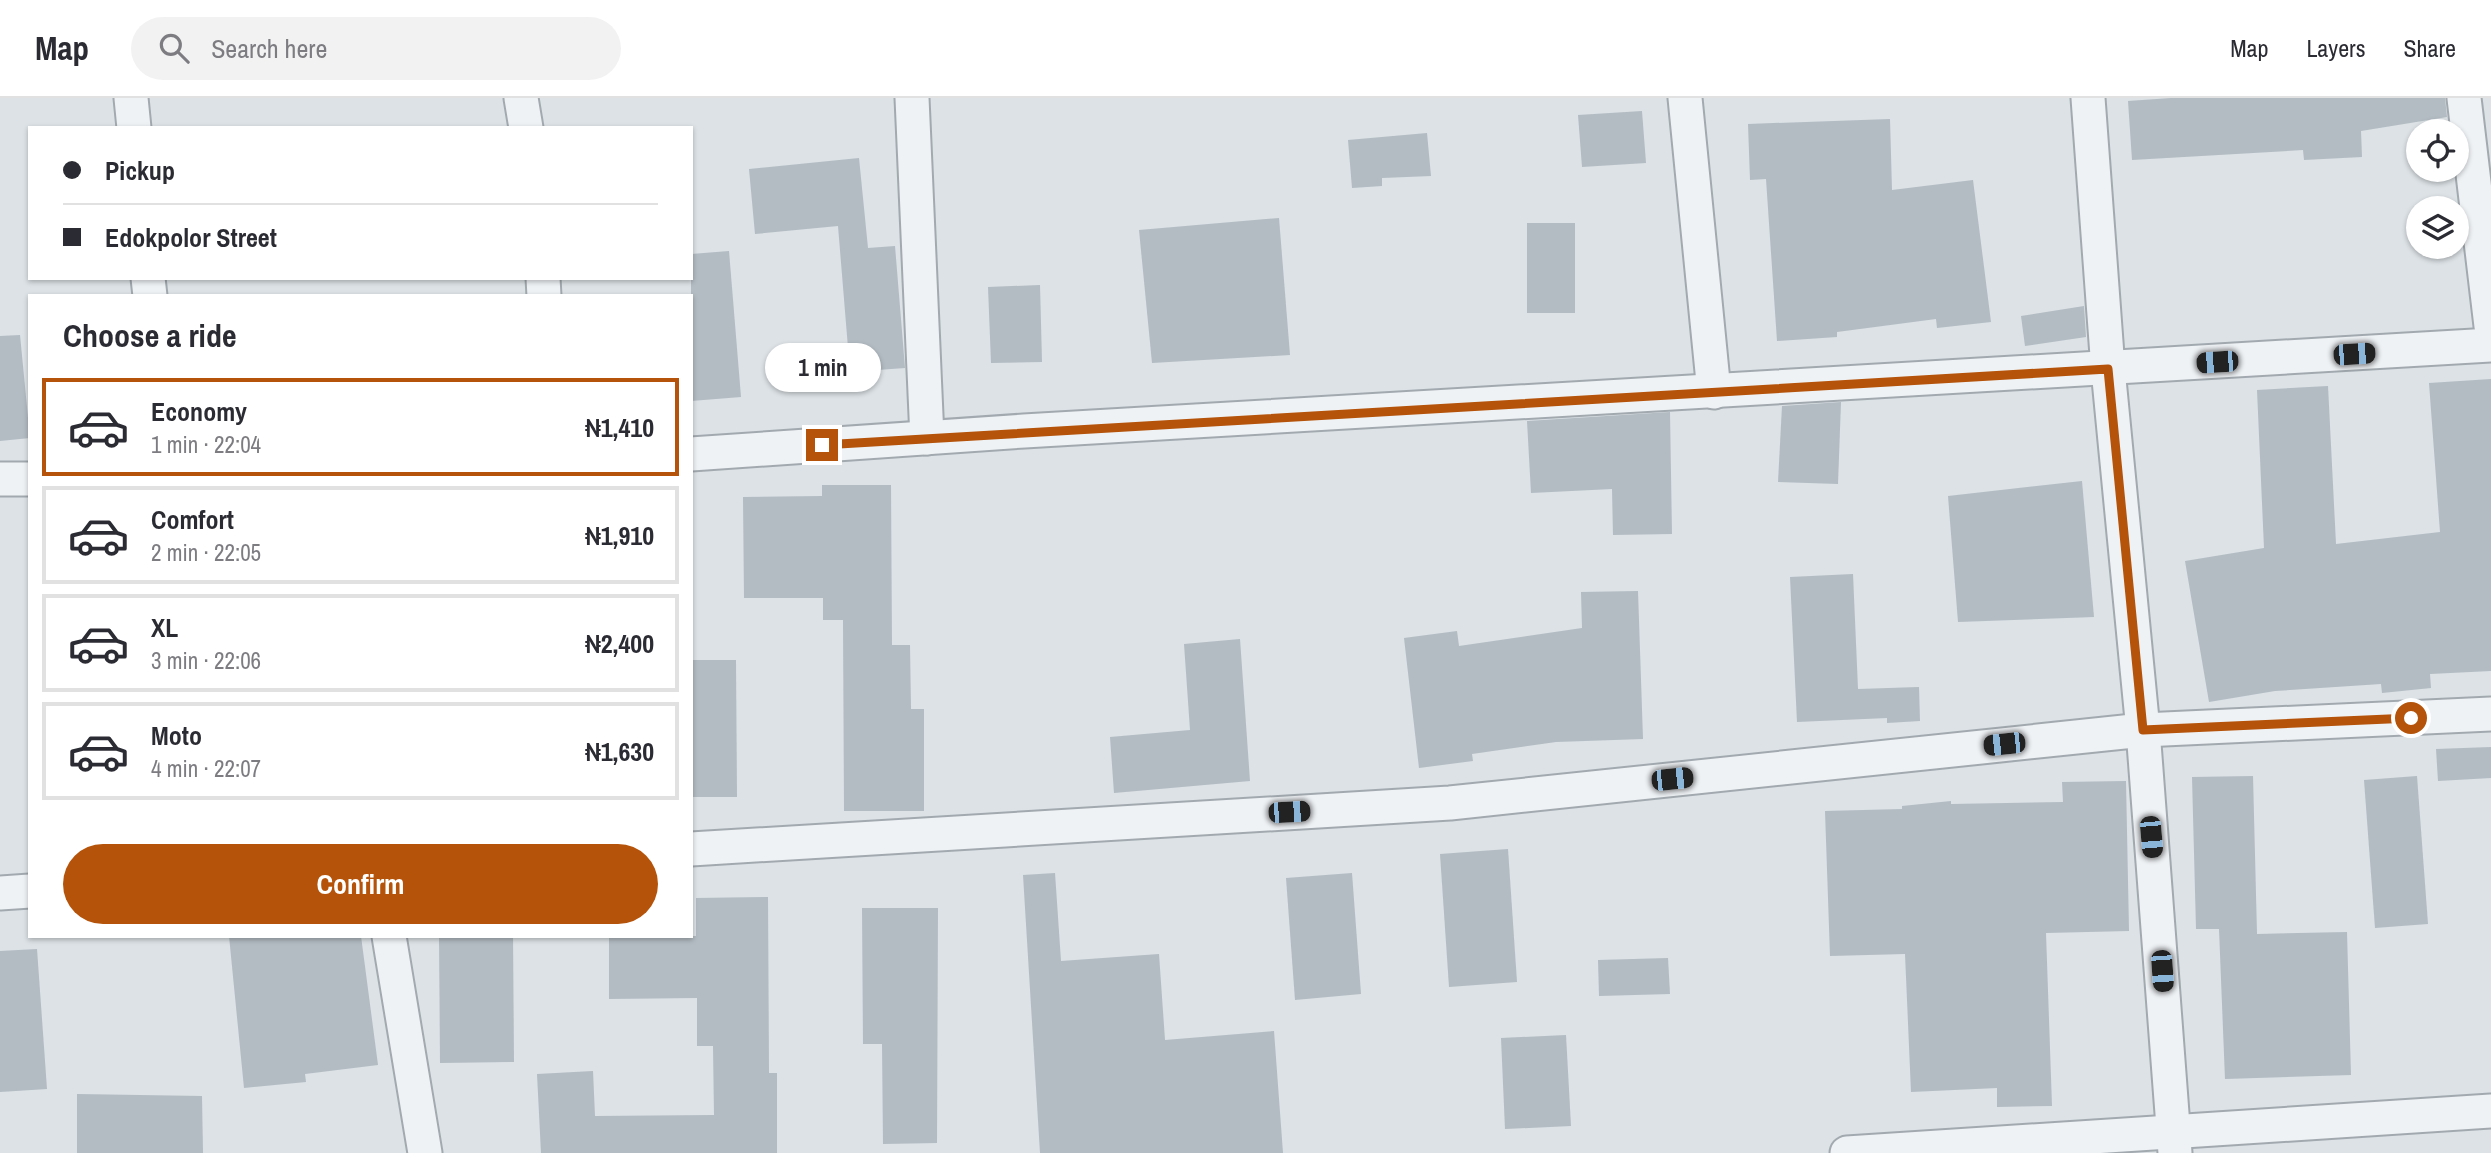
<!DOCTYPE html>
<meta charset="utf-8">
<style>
body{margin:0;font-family:"Archivo Narrow",sans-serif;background:#f2f2f3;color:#2b2b33;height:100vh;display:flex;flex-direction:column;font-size:26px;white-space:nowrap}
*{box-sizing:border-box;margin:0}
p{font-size:23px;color:#7c7c81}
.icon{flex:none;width:38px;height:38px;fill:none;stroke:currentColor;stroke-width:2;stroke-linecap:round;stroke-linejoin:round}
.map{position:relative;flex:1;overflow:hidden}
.drawer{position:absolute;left:28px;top:196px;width:665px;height:644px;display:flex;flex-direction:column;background:#fff;border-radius:0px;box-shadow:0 2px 5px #0004}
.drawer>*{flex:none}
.hud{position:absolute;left:28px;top:28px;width:665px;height:154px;border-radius:0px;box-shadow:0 2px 5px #0004;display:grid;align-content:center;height:154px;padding:0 35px;background:#fff}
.tools{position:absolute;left:2406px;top:21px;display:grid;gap:14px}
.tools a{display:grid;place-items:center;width:63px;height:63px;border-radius:50%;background:#fff;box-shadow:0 2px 5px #0004;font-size:35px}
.end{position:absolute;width:32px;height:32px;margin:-16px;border:9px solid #b45309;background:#fff;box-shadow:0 0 0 4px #fff}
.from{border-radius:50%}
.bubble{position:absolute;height:49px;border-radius:24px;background:#fff;box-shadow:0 2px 5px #0004;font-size:23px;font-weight:700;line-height:49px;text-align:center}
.car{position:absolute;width:21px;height:42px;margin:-21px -10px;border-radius:9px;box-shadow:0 0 5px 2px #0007;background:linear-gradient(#222 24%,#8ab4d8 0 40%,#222 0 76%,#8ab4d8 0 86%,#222 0)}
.hud b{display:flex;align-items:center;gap:24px;height:66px;font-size:26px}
.hud b+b{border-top:2px solid #e1e1e2}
.hud i{width:18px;height:18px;background:#2b2b33}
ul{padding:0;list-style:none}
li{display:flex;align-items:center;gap:21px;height:98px;margin:0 14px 10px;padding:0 21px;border:4px solid #e1e1e2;border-radius:0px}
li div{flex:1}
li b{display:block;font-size:26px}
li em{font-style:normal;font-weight:700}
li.selected{border-color:#b45309}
li>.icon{width:63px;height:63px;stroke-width:1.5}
h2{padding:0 35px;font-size:32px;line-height:84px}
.cta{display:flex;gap:14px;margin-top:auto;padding:14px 35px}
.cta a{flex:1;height:80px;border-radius:42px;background:#b45309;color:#fff;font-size:28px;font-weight:700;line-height:80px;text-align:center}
header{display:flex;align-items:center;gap:42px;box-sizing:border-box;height:98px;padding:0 35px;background:#fff;border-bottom:2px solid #e1e1e2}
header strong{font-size:33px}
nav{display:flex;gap:38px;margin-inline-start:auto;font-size:24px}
.search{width:490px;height:63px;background:#f2f2f3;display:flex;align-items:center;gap:18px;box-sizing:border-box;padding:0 24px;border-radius:38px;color:#7c7c81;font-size:26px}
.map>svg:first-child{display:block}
</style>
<header>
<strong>Map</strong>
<div class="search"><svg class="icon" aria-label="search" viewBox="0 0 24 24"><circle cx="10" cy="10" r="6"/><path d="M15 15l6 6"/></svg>Search here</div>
<nav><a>Map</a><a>Layers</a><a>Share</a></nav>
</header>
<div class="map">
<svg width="2491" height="1055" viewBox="0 0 2491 1055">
<rect width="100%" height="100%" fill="#dce2e6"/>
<!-- building -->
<g fill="#b3bcc3">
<polygon points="2171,0 2445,0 2447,19 2361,33 2362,59 2304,62 2303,52 2132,62 2128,3"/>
<polygon points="1642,13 1646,65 1582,69 1578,17"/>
<polygon points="1890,21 1892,92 1973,82 1991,224 1937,230 1936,221 1837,234 1837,239 1777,243 1766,81 1750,82 1748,26"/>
<polygon points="1427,35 1431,78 1382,80 1382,88 1352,90 1348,42"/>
<polygon points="859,60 868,150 895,148 905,270 850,274 838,128 755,136 749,71"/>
<polygon points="1279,120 1290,257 1152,265 1139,132"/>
<rect x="1527" y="125" width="48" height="90"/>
<polygon points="729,153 741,299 691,303 691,156"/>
<polygon points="1040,187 1042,264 991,265 988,189"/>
<polygon points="2084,208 2086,239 2025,248 2021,218"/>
<polygon points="20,237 30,340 0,343 0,238"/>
<polygon points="2491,281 2491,573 2430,576 2431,590 2382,595 2381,586 2275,593 2209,604 2185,463 2264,450 2257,292 2328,288 2336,446 2440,434 2429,285"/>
<polygon points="1841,304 1838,386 1778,384 1782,308"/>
<polygon points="1670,314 1672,436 1613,437 1612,391 1531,395 1527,323"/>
<polygon points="2082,383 2094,519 1958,524 1948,398"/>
<polygon points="822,387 891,387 892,547 910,547 911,611 924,611 924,713 844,713 843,522 823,522 823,500 744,500 743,399 822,398"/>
<polygon points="1853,476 1858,591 1919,589 1920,623 1887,625 1887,620 1797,624 1790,479"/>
<polygon points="1638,493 1643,641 1556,644 1472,656 1473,663 1419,670 1404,540 1457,533 1459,548 1582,530 1581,494"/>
<polygon points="1240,541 1250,683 1114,695 1110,639 1190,632 1184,546"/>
<polygon points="691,562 736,562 737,699 691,699"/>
<polygon points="2491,649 2491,680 2438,683 2436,651"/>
<polygon points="2253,678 2257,836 2347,834 2351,977 2225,981 2219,831 2196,831 2192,679"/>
<polygon points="2417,678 2428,826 2375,830 2364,682"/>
<polygon points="2126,683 2129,833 2046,835 2052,1008 1997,1009 1997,990 1911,994 1905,856 1830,858 1825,713 1902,711 1902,708 1951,703 1951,706 2063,704 2062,684"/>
<polygon points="1508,751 1517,884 1449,889 1440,756"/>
<polygon points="1055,775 1061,863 1159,856 1165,942 1274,933 1283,1055 1040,1055 1023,777"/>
<polygon points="1352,775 1361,896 1295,902 1286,780"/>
<polygon points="768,799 769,975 777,975 777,1055 541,1055 537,976 593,973 595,1018 714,1017 713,948 697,948 697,900 609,901 609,838 696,838 696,800"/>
<polygon points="862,810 938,810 937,1045 883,1046 882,946 863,946"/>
<polygon points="229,838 361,838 378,967 305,976 306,984 244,990"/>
<polygon points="439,838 513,838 514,964 440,965"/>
<polygon points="37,851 47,991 0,994 0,853"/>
<polygon points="1668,860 1670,896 1599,898 1598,862"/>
<polygon points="1566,937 1571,1028 1505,1031 1501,940"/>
<polygon points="77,996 202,998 203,1055 77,1055"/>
</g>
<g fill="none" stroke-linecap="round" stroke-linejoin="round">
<defs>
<g id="street">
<polyline points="131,0 134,30"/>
<polyline points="521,0 526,30"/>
<polyline points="912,0 927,340"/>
<polyline points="1685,0 1714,294"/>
<polyline points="2088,0 2108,271 2143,632 2175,1055"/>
<polyline points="2464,0 2491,228"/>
<polyline points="148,180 150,198"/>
<polyline points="543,180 544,198"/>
<polyline points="691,356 1024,333 2491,247"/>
<polyline points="0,381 30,381"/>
<polyline points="691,751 1450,705 2143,632 2491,616"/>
<polyline points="0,795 30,793"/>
<polyline points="389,838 425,1055"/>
<polyline points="1847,1055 2491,1013"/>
</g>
</defs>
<!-- street casing -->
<use href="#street" stroke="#a2aab0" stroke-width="37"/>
<!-- street -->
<use href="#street" stroke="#eff2f5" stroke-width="33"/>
</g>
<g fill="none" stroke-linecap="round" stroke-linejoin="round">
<!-- route -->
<polyline stroke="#b45309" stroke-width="9" points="822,347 2108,271 2143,632 2411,620"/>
</g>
</svg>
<div class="tools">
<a><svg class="icon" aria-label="locate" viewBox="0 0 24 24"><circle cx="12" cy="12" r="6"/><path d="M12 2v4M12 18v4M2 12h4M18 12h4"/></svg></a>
<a><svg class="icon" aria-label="layers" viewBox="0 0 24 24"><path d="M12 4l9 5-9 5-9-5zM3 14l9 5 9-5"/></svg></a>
</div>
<i class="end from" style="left:2411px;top:620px"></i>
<i class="end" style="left:822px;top:347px"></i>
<div class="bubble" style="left:765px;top:245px;width:116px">1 min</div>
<i class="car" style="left:2354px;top:256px;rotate:86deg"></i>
<i class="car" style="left:2217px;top:264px;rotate:266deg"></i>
<i class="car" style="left:2004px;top:646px;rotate:264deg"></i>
<i class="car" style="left:1672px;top:681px;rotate:84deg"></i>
<i class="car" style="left:1289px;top:714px;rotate:87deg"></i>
<i class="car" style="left:2151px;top:739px;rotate:175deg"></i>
<i class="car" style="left:2162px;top:873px;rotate:176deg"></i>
<div class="hud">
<b><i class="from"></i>Pickup</b>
<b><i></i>Edokpolor Street</b>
</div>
<section class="drawer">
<h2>Choose a ride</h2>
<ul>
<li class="selected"><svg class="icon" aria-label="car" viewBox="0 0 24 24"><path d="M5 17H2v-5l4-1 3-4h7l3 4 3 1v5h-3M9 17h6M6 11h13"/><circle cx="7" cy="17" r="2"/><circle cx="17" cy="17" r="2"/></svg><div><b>Economy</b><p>1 min · 22:04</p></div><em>₦1,410</em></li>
<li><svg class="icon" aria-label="car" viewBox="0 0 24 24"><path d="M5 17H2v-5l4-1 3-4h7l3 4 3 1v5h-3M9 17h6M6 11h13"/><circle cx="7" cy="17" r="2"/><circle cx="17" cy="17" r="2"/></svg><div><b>Comfort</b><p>2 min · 22:05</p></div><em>₦1,910</em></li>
<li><svg class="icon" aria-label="car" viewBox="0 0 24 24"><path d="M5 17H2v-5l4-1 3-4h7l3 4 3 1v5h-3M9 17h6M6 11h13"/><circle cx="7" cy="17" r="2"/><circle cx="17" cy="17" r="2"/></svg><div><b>XL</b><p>3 min · 22:06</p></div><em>₦2,400</em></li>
<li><svg class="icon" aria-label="car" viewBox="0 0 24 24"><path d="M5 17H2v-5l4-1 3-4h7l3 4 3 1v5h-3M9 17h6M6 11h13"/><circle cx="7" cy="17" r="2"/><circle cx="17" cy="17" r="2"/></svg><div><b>Moto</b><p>4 min · 22:07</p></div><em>₦1,630</em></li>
</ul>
<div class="cta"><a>Confirm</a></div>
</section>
</div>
